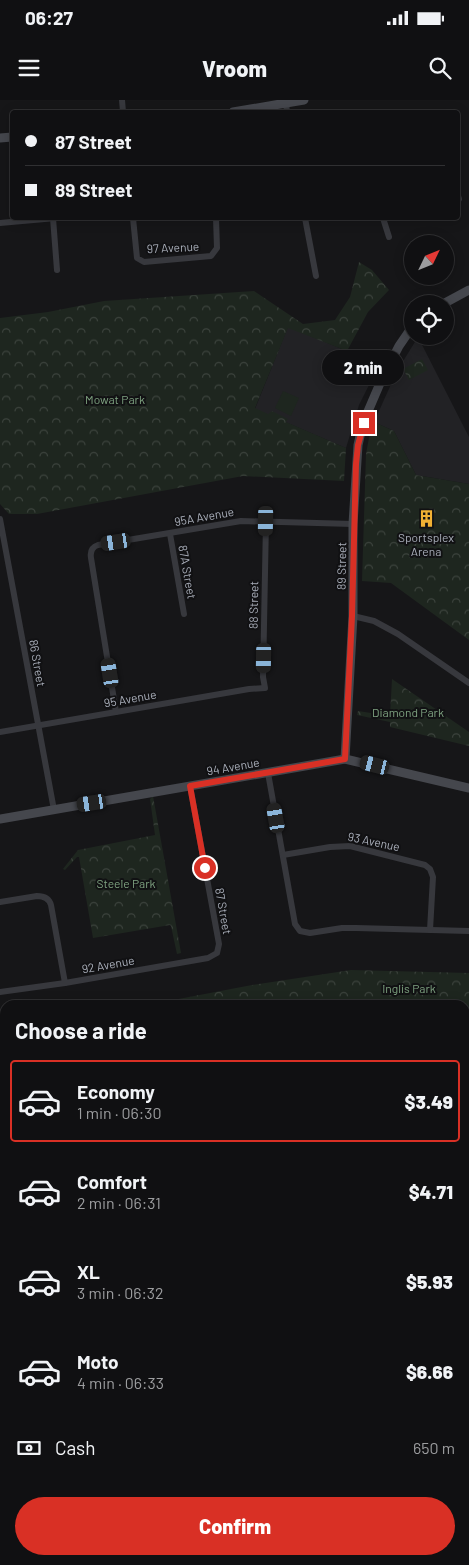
<!DOCTYPE html>
<meta charset="utf-8">
<style>
body{margin:0;font-family:Barlow,sans-serif;background:#1e1e20;color:#f1f3f6;height:100vh;display:flex;flex-direction:column;font-size:19px;white-space:nowrap}
*{box-sizing:border-box;margin:0}
p{font-size:16px;color:#9c9d9f}
.icon{flex:none;width:28px;height:28px;fill:none;stroke:currentColor;stroke-width:2;stroke-linecap:round;stroke-linejoin:round}
.map{position:relative;flex:1;overflow:hidden}
.drawer{position:absolute;left:0px;top:900px;width:470px;height:565px;display:flex;flex-direction:column;background:#101012;border-radius:15px 15px 0 0;box-shadow:0 2px 12px #0003,0 0 0 1px #303032}
.drawer>*{flex:none}
.guide{position:absolute;left:10px;top:10px;width:450px;height:110px;border-radius:5px;box-shadow:0 2px 12px #0003,0 0 0 1px #303032;display:grid;align-content:center;height:110px;padding:0 15px;background:#101012}
.needle{width:32px;rotate:47deg}
.buttons{position:absolute;left:404px;top:135px;display:grid;gap:10px}
.buttons a{display:grid;place-items:center;width:50px;height:50px;border-radius:50%;background:#101012;box-shadow:0 2px 12px #0003,0 0 0 1px #303032;font-size:25px}
.end{position:absolute;width:22px;height:22px;margin:-11px;border:6px solid #d93025;background:#fff;box-shadow:0 0 0 2px #fff}
.from{border-radius:50%}
.bubble{position:absolute;height:35px;border-radius:18px;background:#101012;box-shadow:0 2px 12px #0003,0 0 0 1px #303032;font-size:16px;font-weight:800;line-height:35px;text-align:center}
.car{position:absolute;width:15px;height:30px;margin:-15px -8px;border-radius:6px;box-shadow:0 0 4px 1px #0007;background:linear-gradient(#222 24%,#8ab4d8 0 40%,#222 0 76%,#8ab4d8 0 86%,#222 0)}
.guide b{display:flex;align-items:center;gap:18px;height:48px;font-size:19px}
.guide b+b{border-top:1px solid #303032}
.guide i{width:12px;height:12px;background:#f1f3f6}
ul{padding:0;list-style:none}
li{display:flex;align-items:center;gap:15px;height:82px;margin:0 10px 8px;padding:0 5px;border:2px solid transparent;border-radius:5px}
li div{flex:1}
li b{display:block;font-size:19px}
li em{font-style:normal;font-weight:800}
li.active{border-color:#d93025}
li>.icon{width:45px;height:45px;stroke-width:1.5}
h2{padding:0 15px;font-size:22px;line-height:60px}
.pay{display:flex;align-items:center;gap:12px;height:55px;padding:0 15px;font-size:19px}
.pay p{margin-inline-start:auto}
.cta{display:flex;gap:10px;margin-top:auto;padding:10px 15px}
.cta a{flex:1;height:58px;border-radius:30px;background:#d93025;color:#fff;font-size:20px;font-weight:800;line-height:58px;text-align:center}
.status{display:flex;justify-content:space-between;align-items:center;height:35px;padding:0 25px;background:#101012;direction:ltr}
.status svg{height:14px;fill:currentColor}
header{display:flex;justify-content:space-between;align-items:center;height:65px;padding:0 15px;background:#101012;font-size:22px;font-weight:800}
.map>svg:first-child{display:block}
</style>
<div class="status"><b>06:27</b><svg viewBox="0 0 49 12"><path d="M0 12V9h3v3zM5 12V6h3v6zM10 12V3h3v9zM15 12V0h3v12zM26 1h20v11H26zM47 4h2v5h-2z"/></svg></div>
<header><svg class="icon" aria-label="menu" viewBox="0 0 24 24"><path d="M4 6h16M4 12h16M4 18h16"/></svg>Vroom<svg class="icon" aria-label="search" viewBox="0 0 24 24"><circle cx="10" cy="10" r="6"/><path d="M15 15l6 6"/></svg></header>
<div class="map">
<svg width="469" height="1465" viewBox="0 0 469 1465">
<defs>
<pattern id="park-crowns" width="20" height="18" patternUnits="userSpaceOnUse" patternTransform="scale(1.25)"><rect width="20" height="18" fill="#1e261f"/><path d="M2 6a3 3 0 1 1 6 0M12 15a3 3 0 1 1 6 0" fill="none" stroke="#3c433d"/></pattern>
</defs>
<rect width="100%" height="100%" fill="#161618"/>
<!-- built -->
<g fill="#222225">
<polygon points="288,227 347,251 374,275 359,305 346,348 255,309"/>
<polygon points="418,237 469,337 469,384 416,375 394,331 374,322 397,271"/>
</g>
<!-- grass -->
<polygon fill="#1e261f" points="283,291 299,298 291,316 275,308"/>
<!-- park -->
<g fill="url(#park-crowns)">
<polygon points="359,162 372,170 389,190 368,212 347,251 288,228 255,308 268,314 272,311 288,319 286,322 346,348 344,381 243,376 37,414 9,414 0,404 0,218 48,212 104,201 254,191 303,224 335,220 350,197"/>
<polygon points="422,259 428,270 409,280 403,269"/>
<polygon points="374,322 394,331 416,375 469,384 469,540 391,483 362,481 366,354 369,338"/>
<polygon points="392,579 469,632 469,646 390,627 390,622 357,615 358,611 390,616"/>
<polygon points="153,696 181,853 177,854 171,826 170,825 93,838 79,757 77,757 65,770 63,769 78,750 155,735 150,699"/>
<polygon points="351,870 469,873 469,1026 465,1026 465,905 147,905 252,885"/>
<polygon points="5,929 5,996 0,996 0,930"/>
<polygon points="469,1444 469,1465 403,1465 405,1460 465,1460 465,1445"/>
<polygon points="246,1460 270,1460 275,1465 251,1465"/>
</g>
<g fill="none" stroke-linecap="round" stroke-linejoin="round">
<!-- street -->
<g stroke="#37383d" stroke-width="6">
<polyline points="122,0 123,12"/>
<polyline points="286,3 287,12"/>
<polyline points="458,96 459,99"/>
<polyline points="53,118 57,170"/>
<polyline points="133,118 137,158 144,162 211,156 217,148 216,118"/>
<polyline points="305,118 316,176"/>
<polyline points="383,118 389,137"/>
<polyline points="0,123 56,118"/>
<polyline points="0,419 54,710"/>
<polyline points="170,434 184,514"/>
<polyline points="353,516 374,521 398,534 469,583"/>
<path d="M116,612L91,458C90,452 92,447 98,445L241,421L353,424"/>
<polyline points="0,632 249,589 265,588 263,577 266,421"/>
<polyline points="268,673 295,824 300,831 310,833 342,828 356,828 469,831"/>
<polyline points="283,755 330,747 350,746 425,765 430,769 433,777 430,830"/>
<path d="M0,802L37,796C44,796 49,798 51,805L65,883"/>
<polyline points="0,892 65,883 208,858 217,853 219,844 190,686"/>
<polyline points="465,1399 469,1400"/>
<polyline points="156,1460 161,1465"/>
<polyline points="104,1465 110,1460"/>
</g>
<!-- secondary -->
<g stroke="#45474d" stroke-width="9">
<polyline points="233,12 304,0"/>
<polyline points="0,38 12,37"/>
<polyline points="443,204 469,190"/>
<polyline points="345,659 353,516 353,424 358,345 363,323 381,281 399,246 412,227"/>
<polyline points="0,719 345,659 469,688"/>
<polyline points="0,1287 5,1285"/>
<polyline points="0,1300 5,1297"/>
<polyline points="465,1333 469,1334"/>
<polyline points="465,1346 469,1347"/>
<polyline points="347,1465 351,1460"/>
</g>
<!-- primary -->
<g stroke="#53555c" stroke-width="10">
<polyline points="0,1003 5,1004"/>
<polyline points="0,1022 5,1023"/>
<polyline points="465,1035 469,1035"/>
<polyline points="465,1053 469,1054"/>
</g>
</g>
<g fill="none" stroke-linecap="round" stroke-linejoin="round">
<!-- route -->
<polyline stroke="#d93025" stroke-width="6" points="205,768 190,686 345,659 352,516 356,364 358,345 364,323"/>
</g>
<!-- icons -->
<defs>
<symbol id="building-bare" viewBox="-9 -9 18 18"><path d="M-4-6H4V6H1V3H-1V6H-4ZM-2.5-4.3h1.7v1.8h-1.7ZM.8-4.3h1.7v1.8H.8ZM-2.5-1h1.7V.8h-1.7ZM.8-1h1.7V.8H.8Z" fill="#f2b134" stroke="#111113" stroke-width="2.5" paint-order="stroke"/></symbol>
</defs>
<g fill-rule="evenodd">
<use href="#building-bare" x="414" y="406" width="25" height="25"/>
</g>
<g text-anchor="middle" dominant-baseline="central" stroke-width="4" stroke-linejoin="round" paint-order="stroke">
<!-- street labels -->
<g font-size="12" fill="#a8adb8" stroke="#111113">
<text transform="translate(173 147) rotate(-3)">97 Avenue</text>
<text transform="translate(204 416) rotate(-10)">95A Avenue</text>
<text transform="translate(341 466) rotate(-89)">89 Street</text>
<text transform="translate(188 472) rotate(80)">87A Street</text>
<text transform="translate(253 505) rotate(-89)">88 Street</text>
<text transform="translate(38 563) rotate(80)">86 Street</text>
<text transform="translate(130 598) rotate(-10)">95 Avenue</text>
<text transform="translate(233 666) rotate(-10)">94 Avenue</text>
<text transform="translate(374 741) rotate(12)">93 Avenue</text>
<text transform="translate(224 811) rotate(80)">87 Street</text>
<text transform="translate(108 864) rotate(-10)">92 Avenue</text>
</g>
<!-- park labels -->
<g font-size="12" fill="#7fa381" stroke="#111113">
<text x="115" y="299">Mowat Park</text>
<text x="408" y="612">Diamond Park</text>
<text x="126" y="783">Steele Park</text>
<text x="409" y="888">Inglis Park</text>
</g>
<!-- poi labels -->
<g font-size="12" fill="#a8adb8" stroke="#111113">
<text x="426" y="437">Sportsplex<tspan x="426" dy="14">Arena</tspan></text>
</g>
</g>
</svg>
<div class="buttons">
<a><svg class="needle" viewBox="-14 -14 28 28"><path d="M0-13l5 13h-10z" fill="#e53935"/><path d="M0 13l5-13h-10z" fill="#9c9d9f"/></svg></a>
<a><svg class="icon" aria-label="locate" viewBox="0 0 24 24"><circle cx="12" cy="12" r="6"/><path d="M12 2v4M12 18v4M2 12h4M18 12h4"/></svg></a>
</div>
<i class="end from" style="left:205px;top:768px"></i>
<i class="end" style="left:364px;top:323px"></i>
<div class="bubble" style="left:322px;top:250px;width:82px">2 min</div>
<i class="car" style="left:266px;top:421px;rotate:181deg"></i>
<i class="car" style="left:116px;top:442px;rotate:261deg"></i>
<i class="car" style="left:264px;top:558px;rotate:181deg"></i>
<i class="car" style="left:110px;top:573px;rotate:351deg"></i>
<i class="car" style="left:375px;top:665px;rotate:284deg"></i>
<i class="car" style="left:92px;top:703px;rotate:261deg"></i>
<i class="car" style="left:276px;top:718px;rotate:350deg"></i>
<div class="guide">
<b><i class="from"></i>87 Street</b>
<b><i></i>89 Street</b>
</div>
<section class="drawer">
<h2>Choose a ride</h2>
<ul>
<li class="active"><svg class="icon" aria-label="car" viewBox="0 0 24 24"><path d="M5 17H2v-5l4-1 3-4h7l3 4 3 1v5h-3M9 17h6M6 11h13"/><circle cx="7" cy="17" r="2"/><circle cx="17" cy="17" r="2"/></svg><div><b>Economy</b><p>1 min · 06:30</p></div><em>$3.49</em></li>
<li><svg class="icon" aria-label="car" viewBox="0 0 24 24"><path d="M5 17H2v-5l4-1 3-4h7l3 4 3 1v5h-3M9 17h6M6 11h13"/><circle cx="7" cy="17" r="2"/><circle cx="17" cy="17" r="2"/></svg><div><b>Comfort</b><p>2 min · 06:31</p></div><em>$4.71</em></li>
<li><svg class="icon" aria-label="car" viewBox="0 0 24 24"><path d="M5 17H2v-5l4-1 3-4h7l3 4 3 1v5h-3M9 17h6M6 11h13"/><circle cx="7" cy="17" r="2"/><circle cx="17" cy="17" r="2"/></svg><div><b>XL</b><p>3 min · 06:32</p></div><em>$5.93</em></li>
<li><svg class="icon" aria-label="car" viewBox="0 0 24 24"><path d="M5 17H2v-5l4-1 3-4h7l3 4 3 1v5h-3M9 17h6M6 11h13"/><circle cx="7" cy="17" r="2"/><circle cx="17" cy="17" r="2"/></svg><div><b>Moto</b><p>4 min · 06:33</p></div><em>$6.66</em></li>
</ul>
<div class="pay"><svg class="icon" aria-label="cash" viewBox="0 0 24 24"><path d="M3 7h18v10H3z"/><circle cx="12" cy="12" r="2"/></svg>Cash<p>650 m</p></div>
<div class="cta"><a>Confirm</a></div>
</section>
</div>
